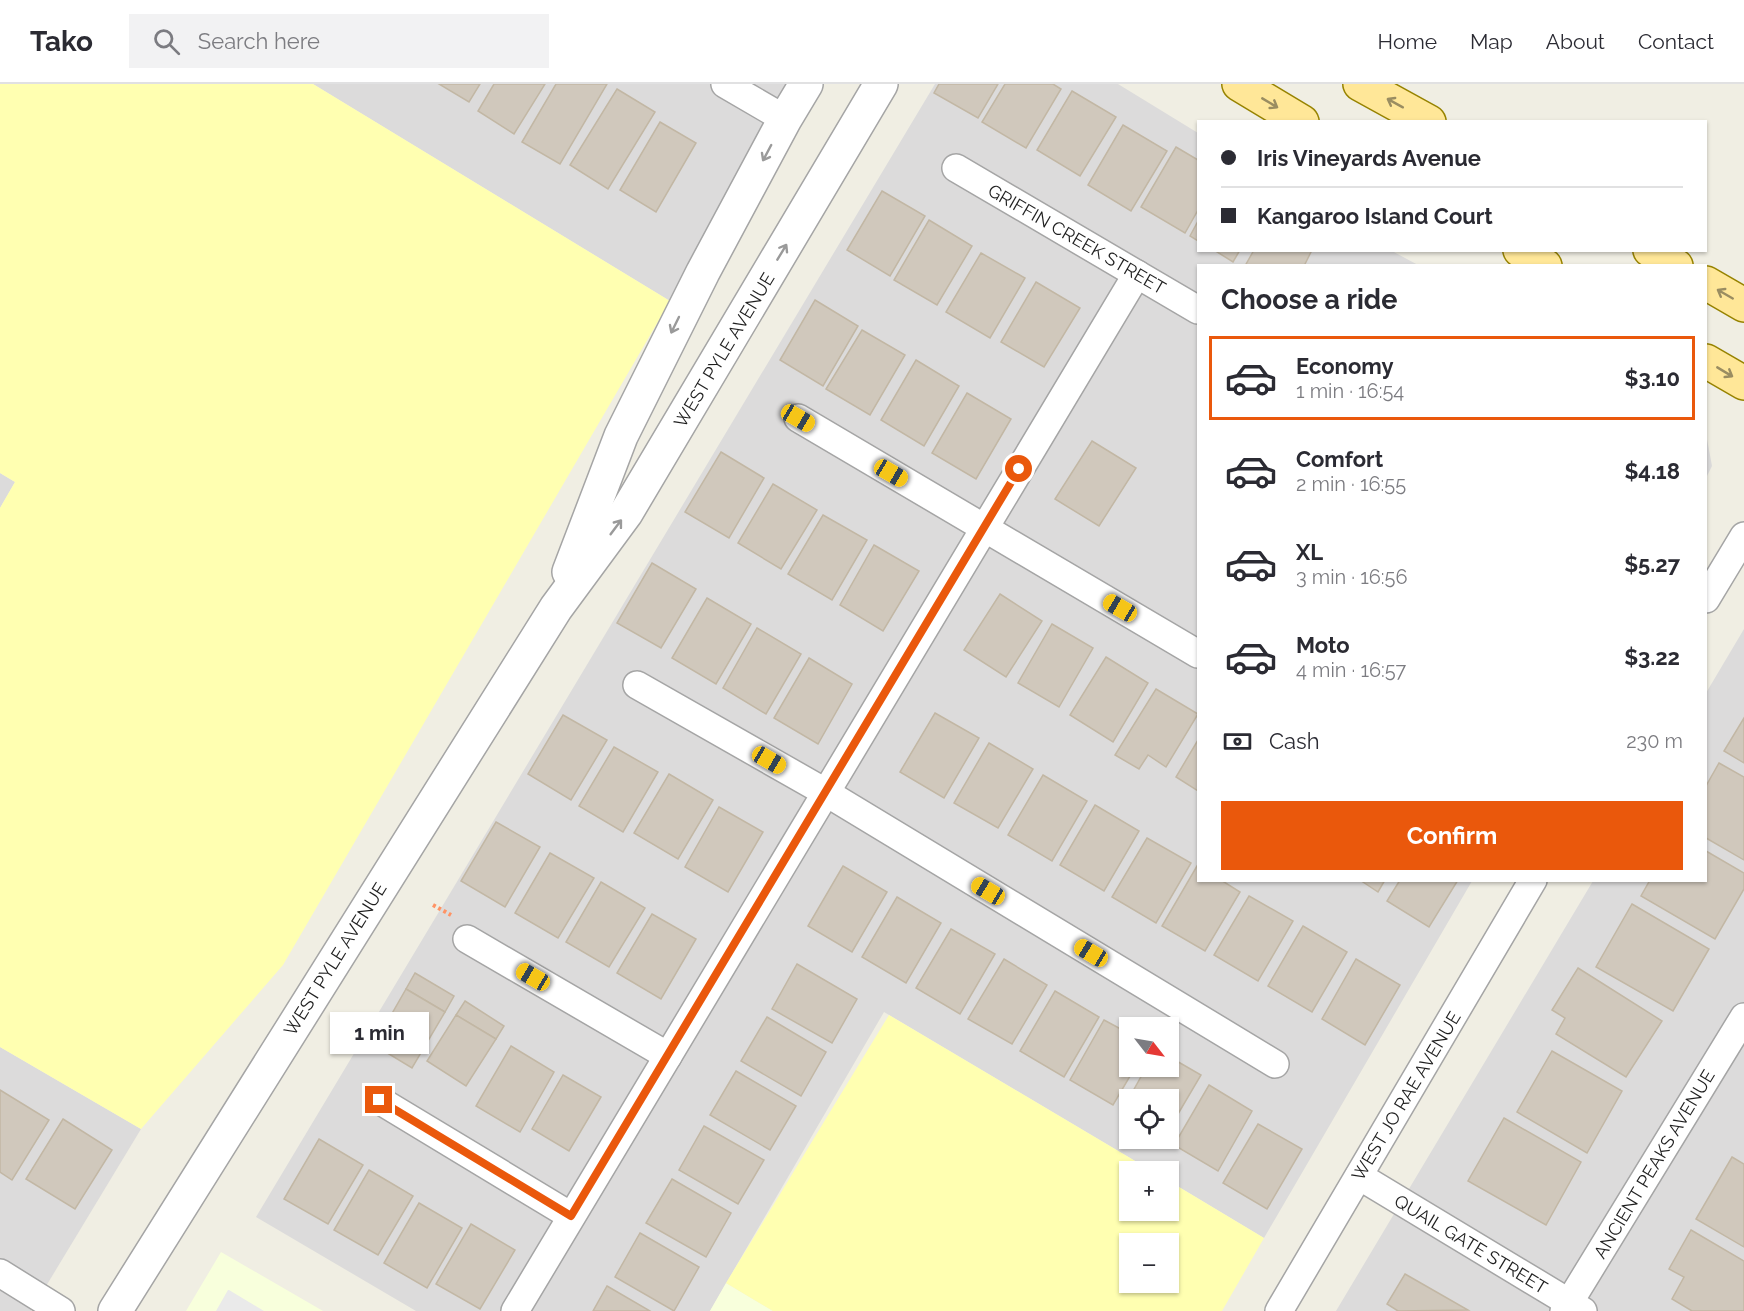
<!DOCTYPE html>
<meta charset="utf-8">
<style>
body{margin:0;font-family:Raleway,sans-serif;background:#f2f2f3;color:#2b2b33;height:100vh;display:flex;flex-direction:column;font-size:22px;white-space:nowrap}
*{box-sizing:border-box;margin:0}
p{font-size:20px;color:#7c7c81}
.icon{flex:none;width:33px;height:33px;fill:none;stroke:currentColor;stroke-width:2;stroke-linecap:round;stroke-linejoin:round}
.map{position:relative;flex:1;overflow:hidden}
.panel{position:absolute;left:1197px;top:180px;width:510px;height:618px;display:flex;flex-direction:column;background:#fff;border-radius:0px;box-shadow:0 2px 4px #0004}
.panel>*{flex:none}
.guide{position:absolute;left:1197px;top:36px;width:510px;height:132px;border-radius:0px;box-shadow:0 2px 4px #0004;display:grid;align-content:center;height:132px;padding:0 24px;background:#fff}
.needle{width:39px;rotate:121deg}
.buttons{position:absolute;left:1119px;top:933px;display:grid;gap:12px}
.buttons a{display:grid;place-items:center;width:60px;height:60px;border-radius:0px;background:#fff;box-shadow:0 2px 4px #0004;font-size:30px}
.end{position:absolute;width:27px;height:27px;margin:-14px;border:8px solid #ea580c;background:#fff;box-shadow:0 0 0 3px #fff}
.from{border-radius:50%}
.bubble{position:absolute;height:42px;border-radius:0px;background:#fff;box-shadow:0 2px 4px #0004;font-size:20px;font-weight:700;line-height:42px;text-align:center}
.car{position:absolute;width:18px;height:36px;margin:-18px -9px;border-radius:8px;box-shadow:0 0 4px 2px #0007;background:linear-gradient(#f5c518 24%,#345 0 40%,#f5c518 0 76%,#345 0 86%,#f5c518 0)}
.guide b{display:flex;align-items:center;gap:21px;height:57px;font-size:22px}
.guide b+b{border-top:2px solid #e1e1e2}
.guide i{width:15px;height:15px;background:#2b2b33}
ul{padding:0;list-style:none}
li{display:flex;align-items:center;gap:18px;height:84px;margin:0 12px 9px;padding:0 12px;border:3px solid transparent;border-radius:0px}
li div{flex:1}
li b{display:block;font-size:22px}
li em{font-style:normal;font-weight:700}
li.current{border-color:#ea580c}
li>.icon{width:54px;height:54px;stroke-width:1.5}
h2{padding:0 24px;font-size:27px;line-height:72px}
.pay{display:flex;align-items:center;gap:15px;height:66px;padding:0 24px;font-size:22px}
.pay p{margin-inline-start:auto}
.cta{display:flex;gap:12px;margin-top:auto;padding:12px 24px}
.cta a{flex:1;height:69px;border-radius:0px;background:#ea580c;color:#fff;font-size:24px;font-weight:700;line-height:69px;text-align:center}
header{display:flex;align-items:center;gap:36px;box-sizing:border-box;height:84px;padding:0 30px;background:#fff;border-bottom:2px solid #e1e1e2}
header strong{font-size:28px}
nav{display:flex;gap:33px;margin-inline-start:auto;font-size:21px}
.search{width:420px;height:54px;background:#f2f2f3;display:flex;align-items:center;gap:15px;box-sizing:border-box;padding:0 21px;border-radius:0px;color:#7c7c81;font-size:22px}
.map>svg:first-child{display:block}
</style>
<header>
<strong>Tako</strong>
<div class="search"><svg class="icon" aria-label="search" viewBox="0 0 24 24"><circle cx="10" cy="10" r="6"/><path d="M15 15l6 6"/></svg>Search here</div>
<nav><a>Home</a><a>Map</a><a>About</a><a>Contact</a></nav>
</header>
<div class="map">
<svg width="1744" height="1227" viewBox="0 0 1744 1227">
<rect width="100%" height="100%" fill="#f0eee3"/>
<!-- residential -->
<g fill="#dcdbdb" fill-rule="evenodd">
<polygon points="313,0 801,0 670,217"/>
<path d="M935,0H1118L1198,49V166L1392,167L1418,181L1198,182V796L1472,797L1264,1154L1169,1097L1168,1088L1152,1087L884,928L710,1227H416L256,1133ZM1130,944H1168V982H1130ZM1130,1016H1168V1054H1130Z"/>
<polygon points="1706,350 1712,382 1706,394"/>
<polygon points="0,389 15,398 0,424"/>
<polygon points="1744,545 1744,1227 1336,1227 1593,797 1706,796 1706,609"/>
<polygon points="0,963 141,1045 31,1227 0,1227"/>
</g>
<!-- education -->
<g fill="#f8ffdc">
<polygon points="221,1168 323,1227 186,1227"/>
<polygon points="726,1199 773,1227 710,1227"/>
</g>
<!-- sand -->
<g fill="#ffffb1" fill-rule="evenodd">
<polygon points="0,0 313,0 670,217 283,881 141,1045 0,963 0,424 15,398 0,389"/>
<path d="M889,931L1152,1087L1130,1088V1126H1168L1169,1097L1264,1154L1222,1227H773L726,1199ZM1130,1160H1168V1198H1130Z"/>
</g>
<!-- parking -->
<polygon fill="#eaeaea" points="228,1206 229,1206 264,1227 216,1227"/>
<!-- building -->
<g fill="#d0c8bc" stroke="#c2b7a4" stroke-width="1.5">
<polygon points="439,0 480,0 469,18"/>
<polygon points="494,0 545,0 514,50 478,27"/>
<polygon points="556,0 607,0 560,80 522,58"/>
<polygon points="939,0 998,0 978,34 934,9"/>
<polygon points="1005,0 1053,0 1061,5 1026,64 982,38"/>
<polygon points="617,5 655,28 608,105 570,81"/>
<polygon points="1072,7 1116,33 1080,92 1037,66"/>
<polygon points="660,38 696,59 656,128 620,106"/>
<polygon points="1123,41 1167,67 1131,127 1088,101"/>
<polygon points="1176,63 1198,76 1198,126 1185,149 1141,123"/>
<polygon points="882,107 925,132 890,192 847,166"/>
<polygon points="929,136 972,162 937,221 894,196"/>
<polygon points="1198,137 1198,157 1190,152"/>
<polygon points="1214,166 1240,166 1233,178"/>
<polygon points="1254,166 1312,166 1304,182 1245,182"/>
<polygon points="981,169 1025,194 990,254 946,228"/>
<polygon points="1036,198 1080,224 1044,283 1001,258"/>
<polygon points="815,216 858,242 823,302 780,276"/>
<polygon points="862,246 905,271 870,331 826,305"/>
<polygon points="916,276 959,302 924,362 881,336"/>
<polygon points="967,309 1011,335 976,395 932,369"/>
<polygon points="1092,357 1136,384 1099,442 1055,415"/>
<polygon points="721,368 764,394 729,454 685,428"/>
<polygon points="773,400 817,426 781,485 738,459"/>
<polygon points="823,431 867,456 832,516 788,490"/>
<polygon points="874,461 919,487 883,547 840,521"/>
<polygon points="652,479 696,505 661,564 617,539"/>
<polygon points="1000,510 1042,537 1006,593 964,566"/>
<polygon points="707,514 751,540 716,600 672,574"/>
<polygon points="1052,540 1093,564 1059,623 1018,599"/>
<polygon points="757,544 801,570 766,630 723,604"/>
<polygon points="1106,573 1148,599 1113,658 1070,631"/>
<polygon points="809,574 852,600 818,660 774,634"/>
<polygon points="1156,605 1198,630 1166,683 1148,671 1139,685 1115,671"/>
<polygon points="935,629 979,654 944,714 900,688"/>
<polygon points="563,631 607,656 571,716 528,690"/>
<polygon points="1744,634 1744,679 1724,667"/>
<polygon points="1198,656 1198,707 1176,693"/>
<polygon points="989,659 1033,685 998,744 954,719"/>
<polygon points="614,663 658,688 623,748 579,722"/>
<polygon points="1719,679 1744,693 1744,776 1706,754 1706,702"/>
<polygon points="669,690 713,716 678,775 634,749"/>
<polygon points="1043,691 1087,717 1052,777 1008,751"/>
<polygon points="1095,721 1139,747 1104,807 1060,781"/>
<polygon points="719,723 763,748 728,808 685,783"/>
<polygon points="496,738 540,763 505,823 461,797"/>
<polygon points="1147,754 1191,779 1156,839 1112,813"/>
<polygon points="1706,767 1744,789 1744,805 1715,855 1641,812 1650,796 1706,796"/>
<polygon points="550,769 594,794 558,854 515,829"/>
<polygon points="843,782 887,808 852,868 808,842"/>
<polygon points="1197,782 1198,783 1198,796 1221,796 1240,808 1205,867 1162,842"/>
<polygon points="1360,796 1385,796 1378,808"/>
<polygon points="1400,796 1458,796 1429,843 1387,817"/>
<polygon points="601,798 645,824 609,883 566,858"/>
<polygon points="1249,812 1293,837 1258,897 1214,871"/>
<polygon points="897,813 941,839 906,899 862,873"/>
<polygon points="1632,820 1709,865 1673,927 1596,883"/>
<polygon points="652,830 696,855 661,915 617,889"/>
<polygon points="1303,842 1347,868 1312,928 1268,902"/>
<polygon points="951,845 995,870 960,930 916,904"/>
<polygon points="1004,875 1047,901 1012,960 968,935"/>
<polygon points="1356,875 1400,901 1365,961 1322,935"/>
<polygon points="797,880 857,915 832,959 772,925"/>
<polygon points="1578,884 1662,937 1626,993 1556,950 1565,934 1552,926"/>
<polygon points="415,889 454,912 445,928 406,905"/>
<polygon points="406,905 445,928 412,984 374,961"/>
<polygon points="1055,907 1099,933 1064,993 1020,967"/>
<polygon points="465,917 504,942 496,955 456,931"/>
<polygon points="456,931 496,955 466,1002 427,977"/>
<polygon points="767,933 826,968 801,1012 741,977"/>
<polygon points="1104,936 1130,950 1130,982 1136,982 1113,1021 1070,996"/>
<polygon points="511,962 554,988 520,1048 476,1022"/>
<polygon points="1552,967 1622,1007 1587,1069 1517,1028"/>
<polygon points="1168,972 1201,991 1168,1047 1168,1016 1130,1016 1130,1029 1123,1025 1147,982 1168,982"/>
<polygon points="736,987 796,1022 770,1066 710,1031"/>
<polygon points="563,991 601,1013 569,1067 532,1045"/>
<polygon points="1209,1001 1252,1027 1218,1087 1174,1061"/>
<polygon points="0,1006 49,1036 12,1096 0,1088"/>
<polygon points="1504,1034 1581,1078 1546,1141 1468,1097"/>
<polygon points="63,1035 112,1066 75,1125 26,1095"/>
<polygon points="1258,1040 1302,1065 1267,1125 1223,1099"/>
<polygon points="704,1042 764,1076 738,1120 679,1086"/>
<polygon points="319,1055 363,1081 328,1140 284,1115"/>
<polygon points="1732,1073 1744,1080 1744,1163 1696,1135"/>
<polygon points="369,1086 413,1112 378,1171 334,1146"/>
<polygon points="672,1095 731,1129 706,1173 646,1139"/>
<polygon points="419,1119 462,1144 427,1204 384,1179"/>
<polygon points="471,1140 515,1166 480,1225 436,1200"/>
<polygon points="1691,1146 1744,1177 1744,1227 1692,1227 1672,1215 1684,1193 1669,1185"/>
<polygon points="640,1149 699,1183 674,1227 615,1193"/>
<polygon points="1405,1190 1468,1226 1398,1227 1387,1220"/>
<polygon points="607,1202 650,1227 593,1227"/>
</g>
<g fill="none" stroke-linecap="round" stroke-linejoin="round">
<defs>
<g id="minor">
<polyline points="725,0 785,35"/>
<polyline points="956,84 1198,226"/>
<polyline points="798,334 1198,570"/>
<polyline points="1706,515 1744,452"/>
<polyline points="637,601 825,708 1275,980"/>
<polyline points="467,855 668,972"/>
<polyline points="379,1016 571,1132"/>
<polyline points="1359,1092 1583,1227"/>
<polyline points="0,1189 61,1227"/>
<polyline points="515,1227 1137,190"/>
<polyline points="1279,1227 1533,796"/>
<polyline points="1564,1227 1744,933"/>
</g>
<g id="tertiary">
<polyline points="569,488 621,352 703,188 785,35 806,0"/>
<polyline points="115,1227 556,524 626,429 881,0"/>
</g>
<g id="primary">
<polyline points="1239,0 1302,38"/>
<polyline points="1360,0 1429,38"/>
<polyline points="1520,166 1545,182"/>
<polyline points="1650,166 1676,182"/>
<polyline points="1706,199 1744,221"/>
<polyline points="1706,277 1744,299"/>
</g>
</defs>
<!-- minor casing -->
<use href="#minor" stroke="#a5a5a5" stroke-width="30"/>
<!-- tertiary casing -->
<use href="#tertiary" stroke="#a5a5a5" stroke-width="36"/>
<!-- primary casing -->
<use href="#primary" stroke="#978300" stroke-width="36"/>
<!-- path -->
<polyline stroke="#ff9364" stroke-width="4" stroke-dasharray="3 3" stroke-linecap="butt" points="433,821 451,831"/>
<!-- minor -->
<use href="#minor" stroke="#fff" stroke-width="27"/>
<!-- tertiary -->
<use href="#tertiary" stroke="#fff" stroke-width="33"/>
<!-- primary -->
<use href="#primary" stroke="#ffe798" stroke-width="33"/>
</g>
<!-- one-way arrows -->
<defs><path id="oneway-shaft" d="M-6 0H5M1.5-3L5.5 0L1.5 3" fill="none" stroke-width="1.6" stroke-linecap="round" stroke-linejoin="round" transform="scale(1.5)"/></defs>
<g stroke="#9a8d61">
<use href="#oneway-shaft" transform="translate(1270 19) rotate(31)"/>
<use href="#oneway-shaft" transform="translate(1395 19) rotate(-151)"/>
<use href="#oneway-shaft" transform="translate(1725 210) rotate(-150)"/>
<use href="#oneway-shaft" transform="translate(1725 288) rotate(31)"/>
</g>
<g stroke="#9a9a9a">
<use href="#oneway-shaft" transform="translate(767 69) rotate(118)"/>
<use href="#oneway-shaft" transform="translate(782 168) rotate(-59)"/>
<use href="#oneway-shaft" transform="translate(675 241) rotate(116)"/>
<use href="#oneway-shaft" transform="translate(616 443) rotate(-53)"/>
</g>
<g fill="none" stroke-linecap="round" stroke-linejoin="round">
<!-- route -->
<polyline stroke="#ea580c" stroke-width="8" points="379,1016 571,1132 1019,385"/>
</g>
<g text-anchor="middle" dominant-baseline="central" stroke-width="4.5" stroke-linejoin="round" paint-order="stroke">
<!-- street labels -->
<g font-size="18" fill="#1e1e1e" stroke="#fff">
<text transform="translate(1077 155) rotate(30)">GRIFFIN CREEK STREET</text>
<text transform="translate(724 266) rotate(-59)">WEST PYLE AVENUE</text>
<text transform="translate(335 875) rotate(-58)">WEST PYLE AVENUE</text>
<text transform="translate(1406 1012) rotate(-59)">WEST JO RAE AVENUE</text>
<text transform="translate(1654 1080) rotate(-59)">ANCIENT PEAKS AVENUE</text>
<text transform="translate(1471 1160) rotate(31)">QUAIL GATE STREET</text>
</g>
</g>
</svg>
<div class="buttons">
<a><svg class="needle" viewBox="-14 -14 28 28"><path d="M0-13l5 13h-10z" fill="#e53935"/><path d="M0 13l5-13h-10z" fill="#7c7c81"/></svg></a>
<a><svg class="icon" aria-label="locate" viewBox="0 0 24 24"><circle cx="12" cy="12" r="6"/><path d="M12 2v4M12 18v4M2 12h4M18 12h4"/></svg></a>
<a>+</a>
<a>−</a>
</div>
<i class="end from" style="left:1019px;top:385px"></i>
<i class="end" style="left:379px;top:1016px"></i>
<div class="bubble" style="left:330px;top:928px;width:99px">1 min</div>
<i class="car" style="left:798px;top:334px;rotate:120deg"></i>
<i class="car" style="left:891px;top:389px;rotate:120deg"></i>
<i class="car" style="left:1120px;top:524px;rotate:300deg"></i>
<i class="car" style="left:769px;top:676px;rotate:120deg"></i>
<i class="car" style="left:988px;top:807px;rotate:301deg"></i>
<i class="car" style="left:1091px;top:869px;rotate:301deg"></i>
<i class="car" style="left:533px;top:893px;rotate:300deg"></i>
<div class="guide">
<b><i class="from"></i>Iris Vineyards Avenue</b>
<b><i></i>Kangaroo Island Court</b>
</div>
<section class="panel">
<h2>Choose a ride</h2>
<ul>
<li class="current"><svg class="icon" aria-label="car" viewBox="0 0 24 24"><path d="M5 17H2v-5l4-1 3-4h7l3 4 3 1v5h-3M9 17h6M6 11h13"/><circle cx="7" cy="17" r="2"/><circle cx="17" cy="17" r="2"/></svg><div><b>Economy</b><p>1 min · 16:54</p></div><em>$3.10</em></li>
<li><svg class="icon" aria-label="car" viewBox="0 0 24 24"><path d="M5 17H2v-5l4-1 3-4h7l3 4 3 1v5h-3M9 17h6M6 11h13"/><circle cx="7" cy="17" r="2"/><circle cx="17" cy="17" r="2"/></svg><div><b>Comfort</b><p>2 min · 16:55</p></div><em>$4.18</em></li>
<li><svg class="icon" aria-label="car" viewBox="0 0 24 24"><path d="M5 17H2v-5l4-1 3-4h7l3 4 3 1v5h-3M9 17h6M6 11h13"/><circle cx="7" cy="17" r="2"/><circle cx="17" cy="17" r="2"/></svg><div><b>XL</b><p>3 min · 16:56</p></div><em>$5.27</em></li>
<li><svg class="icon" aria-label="car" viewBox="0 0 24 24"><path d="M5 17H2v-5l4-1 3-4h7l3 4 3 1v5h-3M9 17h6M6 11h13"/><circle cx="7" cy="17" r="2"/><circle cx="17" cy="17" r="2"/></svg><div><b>Moto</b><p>4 min · 16:57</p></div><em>$3.22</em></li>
</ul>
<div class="pay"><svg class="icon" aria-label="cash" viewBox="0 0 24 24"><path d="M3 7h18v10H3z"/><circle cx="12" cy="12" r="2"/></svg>Cash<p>230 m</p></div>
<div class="cta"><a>Confirm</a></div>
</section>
</div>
